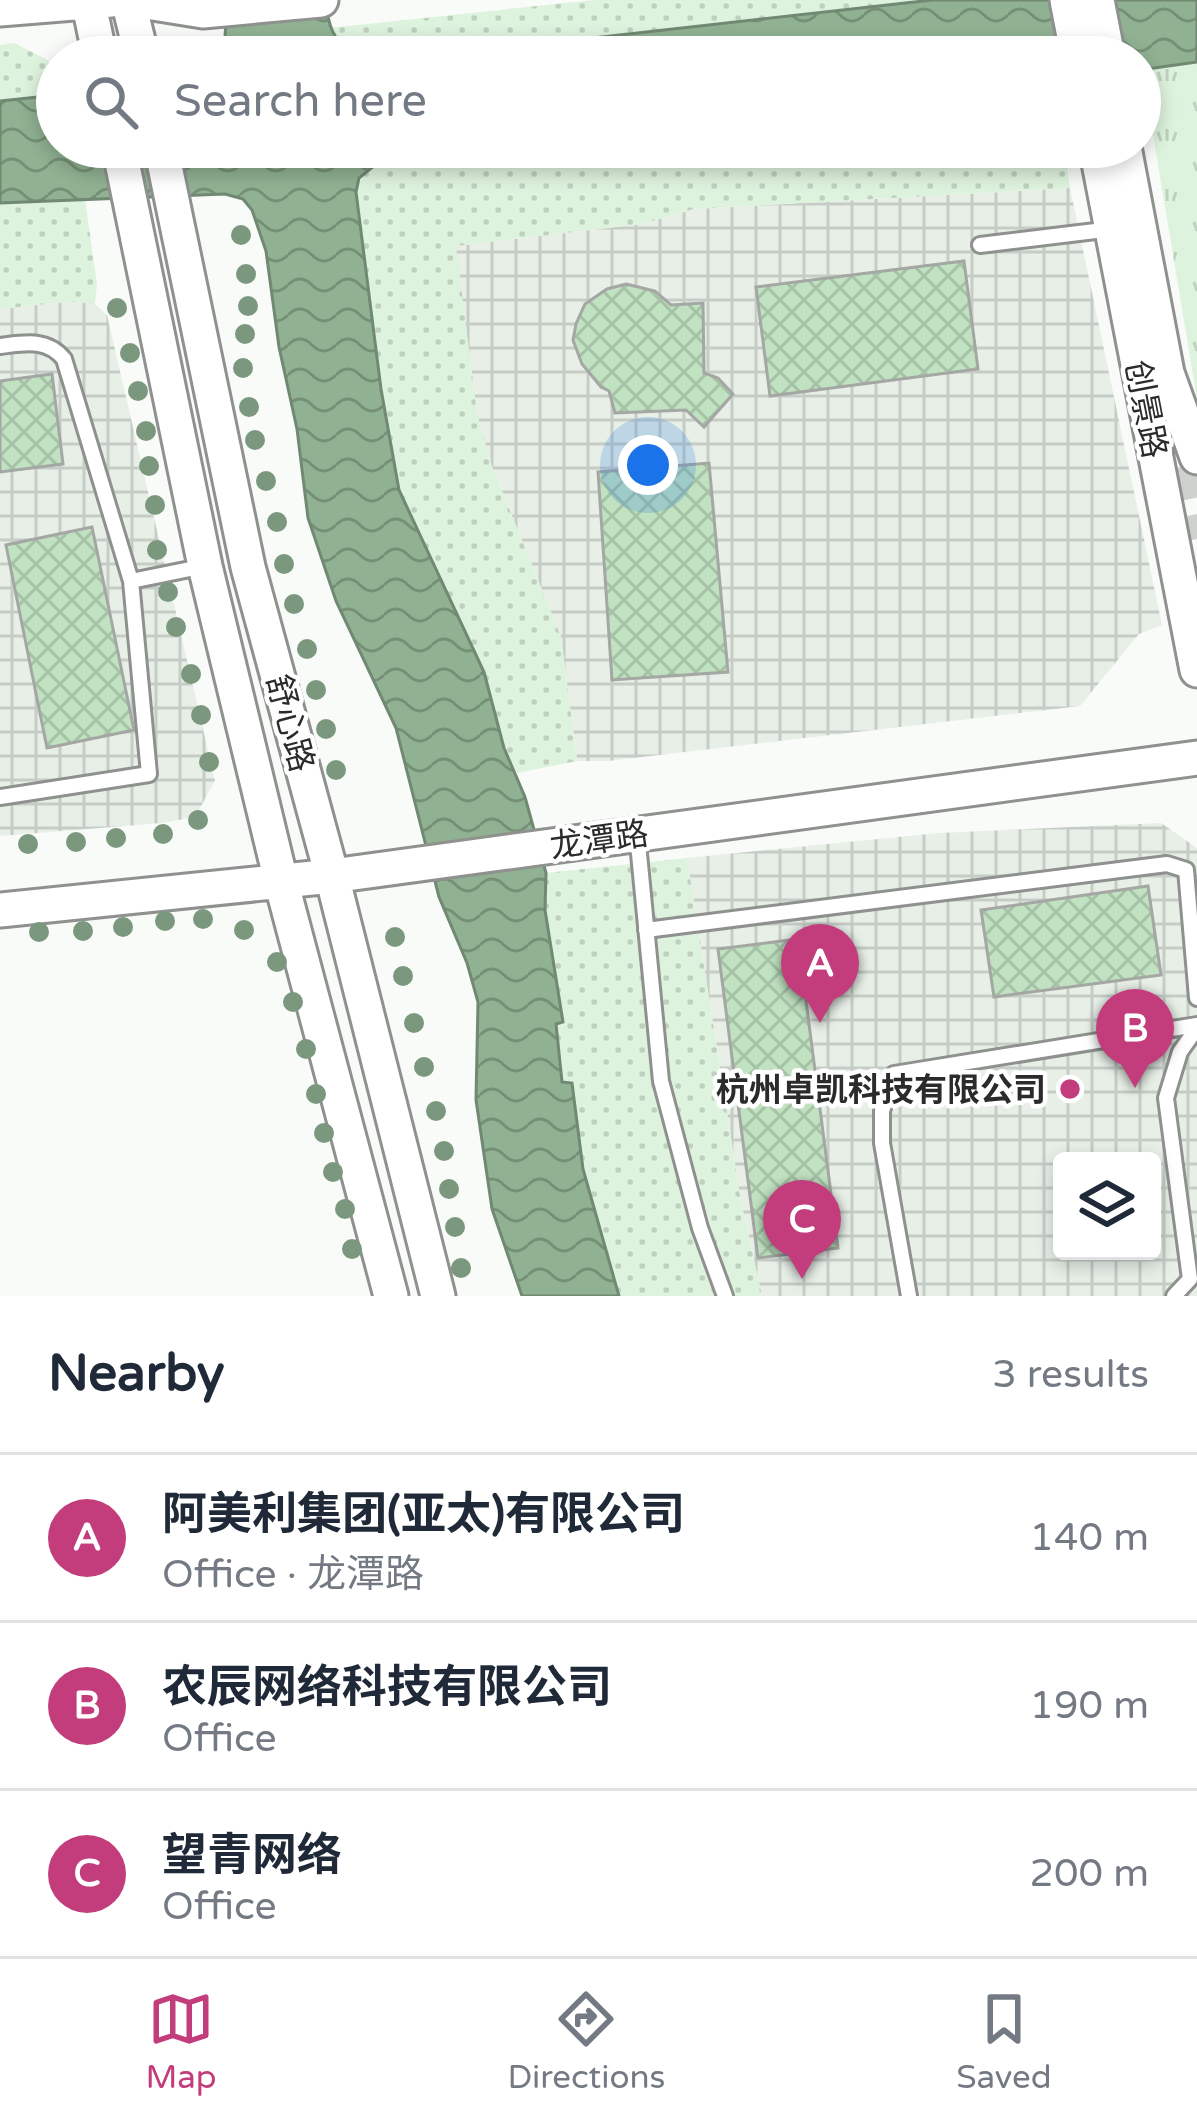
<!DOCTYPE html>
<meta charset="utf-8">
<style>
:root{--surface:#fff;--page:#f2f2f3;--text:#1f2937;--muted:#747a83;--line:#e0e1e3;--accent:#c33c7b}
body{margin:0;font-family:"Varela Round","Noto Sans SC",sans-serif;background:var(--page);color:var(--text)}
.controls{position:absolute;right:36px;bottom:36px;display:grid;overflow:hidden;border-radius:12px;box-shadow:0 6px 18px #0003}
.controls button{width:108px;height:108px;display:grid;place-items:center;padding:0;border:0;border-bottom:3px solid var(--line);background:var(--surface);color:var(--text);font:60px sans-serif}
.you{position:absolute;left:648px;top:465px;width:42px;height:42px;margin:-30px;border:9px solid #fff;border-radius:50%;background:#1a73e8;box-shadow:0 0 0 18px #1a73e833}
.badge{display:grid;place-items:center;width:78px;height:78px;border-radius:50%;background:var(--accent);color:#fff;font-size:39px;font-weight:700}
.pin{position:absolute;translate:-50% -99px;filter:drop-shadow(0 3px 6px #0008)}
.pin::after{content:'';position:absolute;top:63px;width:42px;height:36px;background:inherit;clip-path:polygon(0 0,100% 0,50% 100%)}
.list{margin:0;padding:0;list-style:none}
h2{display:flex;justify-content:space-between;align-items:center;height:156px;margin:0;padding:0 48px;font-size:51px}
h2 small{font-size:39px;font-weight:400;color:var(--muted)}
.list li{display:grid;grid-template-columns:78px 1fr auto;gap:36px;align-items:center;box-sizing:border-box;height:168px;padding:0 48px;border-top:3px solid var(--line)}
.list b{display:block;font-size:45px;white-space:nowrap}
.list p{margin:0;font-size:39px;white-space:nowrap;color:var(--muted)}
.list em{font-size:39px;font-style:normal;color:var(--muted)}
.icon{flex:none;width:66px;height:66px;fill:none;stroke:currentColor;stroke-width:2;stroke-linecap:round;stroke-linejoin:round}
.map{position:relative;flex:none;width:1197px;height:1296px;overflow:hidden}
.search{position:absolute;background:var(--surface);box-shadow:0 6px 18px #0003;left:36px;right:36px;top:36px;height:132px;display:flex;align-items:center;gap:30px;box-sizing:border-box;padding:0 42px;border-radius:66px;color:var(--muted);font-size:45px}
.sheet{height:660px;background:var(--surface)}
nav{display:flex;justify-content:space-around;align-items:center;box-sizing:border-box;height:168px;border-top:3px solid var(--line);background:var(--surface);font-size:33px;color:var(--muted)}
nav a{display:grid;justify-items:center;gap:6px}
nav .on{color:var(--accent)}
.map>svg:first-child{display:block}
.industrial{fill:url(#industrial-grid);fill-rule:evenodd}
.grass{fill:url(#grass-dots)}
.park{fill:url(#park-tufts)}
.water{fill:url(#water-waves);stroke:#718973;stroke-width:3}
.building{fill:url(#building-cross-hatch);stroke:#a5a7a5;stroke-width:3}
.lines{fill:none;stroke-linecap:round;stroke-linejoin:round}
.tertiary-tunnel{stroke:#cfd1cf;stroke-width:33;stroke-dasharray:33 16;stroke-linecap:butt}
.service-casing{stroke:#8e918e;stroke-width:20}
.tertiary-casing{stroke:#8e918e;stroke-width:39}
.service{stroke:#fff;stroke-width:14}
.tertiary{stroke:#fff;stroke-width:33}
.tree{fill:#7b987f}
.poi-dot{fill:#c33c7b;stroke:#fff;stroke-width:4.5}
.labels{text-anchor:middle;stroke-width:9;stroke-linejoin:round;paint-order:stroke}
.street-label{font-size:33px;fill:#2a2b2a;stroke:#fff}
.poi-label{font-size:33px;font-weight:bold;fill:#2a2b2a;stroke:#fff;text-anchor:end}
</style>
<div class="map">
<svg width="1197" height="1296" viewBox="0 0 1197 1296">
<defs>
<pattern id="industrial-grid" width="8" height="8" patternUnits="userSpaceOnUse" patternTransform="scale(3)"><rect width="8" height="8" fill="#e7efe7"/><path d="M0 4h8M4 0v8" fill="none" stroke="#c6cdc6"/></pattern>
<pattern id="grass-dots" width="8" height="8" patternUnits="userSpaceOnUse" patternTransform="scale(3)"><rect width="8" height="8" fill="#def3de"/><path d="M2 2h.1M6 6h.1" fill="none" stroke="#bfd0bf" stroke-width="1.8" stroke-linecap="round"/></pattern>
<pattern id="park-tufts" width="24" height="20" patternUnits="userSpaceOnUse" patternTransform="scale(3)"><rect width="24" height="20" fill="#def3de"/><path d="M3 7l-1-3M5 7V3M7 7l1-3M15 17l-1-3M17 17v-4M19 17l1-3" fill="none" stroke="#bfd0bf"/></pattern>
<pattern id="water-waves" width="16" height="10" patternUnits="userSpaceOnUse" patternTransform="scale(3)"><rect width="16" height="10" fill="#90b192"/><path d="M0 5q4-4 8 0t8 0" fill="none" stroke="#769077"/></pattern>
<pattern id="building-cross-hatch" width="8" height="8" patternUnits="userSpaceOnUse" patternTransform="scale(3)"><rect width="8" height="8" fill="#c0e2c1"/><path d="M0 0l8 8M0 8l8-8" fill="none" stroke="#a5c2a6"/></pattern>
</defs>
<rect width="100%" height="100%" fill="#f8fbf8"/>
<path class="industrial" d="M1070,188L1162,625L1139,634L1080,706L608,761H577L561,637L491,464L477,414L455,246L641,224L694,209Z
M73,301L95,304L107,315L215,781L195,817L162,823L0,836V309Z
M1161,823L1197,848V1296H762L741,1202L687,858L939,833ZM1062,1161H1152V1251H1062Z"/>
<path class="grass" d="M594,0H929L425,57H352L334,39L329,28Z
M14,43L46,59L57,69V95L0,101V45Z
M484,147H1064L1070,188L694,209L641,224L456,246L477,414L491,464L561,637L577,761L517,773L504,748L484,672L399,490L381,389L356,192C366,146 446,150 484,147Z
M85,199L97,285L95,304L73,301L0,309V203Z
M687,858L741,1202L762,1296H619L583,1169L572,1084L562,1083L555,1023L563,1022L545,910L546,873Z"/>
<path class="park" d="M1197,62V399L1142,69Z"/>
<path class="water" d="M325,0C329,28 332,36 352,57H224L226,18Z
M932,0H1197V62L1140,70V57H424Z
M57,95V147H484L417,153L380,161L359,178L356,192L381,389L399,490L484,672L504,748L525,797L546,873L545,910L563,1022L556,1024L562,1082L572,1083L583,1169L619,1296H522L492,1209L476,1100L478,1002L467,963L439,897L396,728L336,601L308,518L297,429L279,347L266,251L252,210L243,199L225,194L0,203V101Z"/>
<path class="building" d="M964,261L978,369L770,396L756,287Z
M626,284L655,291L671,305L703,303L704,373L718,378L733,394L704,427L686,410L615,413L609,391L601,387L582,364L573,340L576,324L585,304L607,289Z
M52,374L63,464L0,472V381Z
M709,463L728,672L612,680L598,472Z
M92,527L134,730L47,748L6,545Z
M1148,886L1161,975L994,997L981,910Z
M798,939L838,1248L758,1258L718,949Z"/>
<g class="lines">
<path class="tertiary-tunnel" d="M1172,419L1197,539"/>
<defs>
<path id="service" d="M980,245L1112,229
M0,346C25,343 47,338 64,359L131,581L149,774L0,797
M131,581L205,566
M637,833L661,1081L700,1228L725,1296
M646,930L1167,864L1186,870L1197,998
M909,1296L882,1143V1111L894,1074L1197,1025
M1174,1296L1190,1279L1166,1098L1180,1052L1197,1028"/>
<path id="tertiary" d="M88,0L100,57
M128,0L142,57
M134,0L203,11L321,0
M1067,0L1078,57
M1097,0L1108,57
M0,9L111,0
M119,147L205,566L281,881L391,1296
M161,147L248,567L332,876L438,1296
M1096,147L1197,670
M1124,147L1167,373L1197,457
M0,910L332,876L1197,758"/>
</defs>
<use href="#service" class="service-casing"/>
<use href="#tertiary" class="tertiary-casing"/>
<use href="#service" class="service"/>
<use href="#tertiary" class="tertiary"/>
</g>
<g class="tree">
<circle cx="241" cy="235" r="10"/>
<circle cx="246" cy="274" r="10"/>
<circle cx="248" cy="306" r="10"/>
<circle cx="117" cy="308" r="10"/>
<circle cx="245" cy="334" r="10"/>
<circle cx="130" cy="353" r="10"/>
<circle cx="243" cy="368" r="10"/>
<circle cx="138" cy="391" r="10"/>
<circle cx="249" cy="407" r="10"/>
<circle cx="146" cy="431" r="10"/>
<circle cx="255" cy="440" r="10"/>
<circle cx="149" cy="466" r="10"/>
<circle cx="266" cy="481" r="10"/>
<circle cx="155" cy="505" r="10"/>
<circle cx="277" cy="522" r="10"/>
<circle cx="157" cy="550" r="10"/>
<circle cx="284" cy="564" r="10"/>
<circle cx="168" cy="592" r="10"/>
<circle cx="294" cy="604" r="10"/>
<circle cx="176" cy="627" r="10"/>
<circle cx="307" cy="649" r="10"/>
<circle cx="191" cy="674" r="10"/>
<circle cx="316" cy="690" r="10"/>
<circle cx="201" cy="715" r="10"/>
<circle cx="326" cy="729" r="10"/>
<circle cx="209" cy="762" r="10"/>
<circle cx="336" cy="770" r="10"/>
<circle cx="198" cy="820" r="10"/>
<circle cx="163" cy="834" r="10"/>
<circle cx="116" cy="838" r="10"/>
<circle cx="76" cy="842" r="10"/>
<circle cx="28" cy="844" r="10"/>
<circle cx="203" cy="919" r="10"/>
<circle cx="165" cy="921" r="10"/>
<circle cx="123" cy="927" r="10"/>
<circle cx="244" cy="930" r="10"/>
<circle cx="83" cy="931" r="10"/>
<circle cx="39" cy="932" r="10"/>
<circle cx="395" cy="937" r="10"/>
<circle cx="277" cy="962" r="10"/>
<circle cx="403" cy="976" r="10"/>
<circle cx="293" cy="1002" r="10"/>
<circle cx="414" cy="1023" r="10"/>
<circle cx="306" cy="1049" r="10"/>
<circle cx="424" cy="1067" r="10"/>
<circle cx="316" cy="1094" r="10"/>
<circle cx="436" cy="1111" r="10"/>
<circle cx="324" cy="1133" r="10"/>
<circle cx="444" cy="1151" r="10"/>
<circle cx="333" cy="1172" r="10"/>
<circle cx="449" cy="1189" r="10"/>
<circle cx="345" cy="1209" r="10"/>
<circle cx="455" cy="1227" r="10"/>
<circle cx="352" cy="1249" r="10"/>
<circle cx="461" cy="1268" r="10"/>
</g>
<circle class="poi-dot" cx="1070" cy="1089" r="12"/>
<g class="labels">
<g class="street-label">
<text transform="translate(1147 409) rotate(79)" y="12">创景路</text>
<text transform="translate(291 723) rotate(75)" y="12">舒心路</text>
<text transform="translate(599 839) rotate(-8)" y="12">龙潭路</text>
</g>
<g class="poi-label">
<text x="1046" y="1101">杭州卓凯科技有限公司</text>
</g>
</g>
</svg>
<div class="controls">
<button><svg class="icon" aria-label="layers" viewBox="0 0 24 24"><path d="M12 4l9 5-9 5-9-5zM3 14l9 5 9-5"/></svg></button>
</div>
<div class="you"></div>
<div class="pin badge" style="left:820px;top:1023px">A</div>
<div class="pin badge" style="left:1135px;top:1088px">B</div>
<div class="pin badge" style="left:802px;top:1279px">C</div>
<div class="search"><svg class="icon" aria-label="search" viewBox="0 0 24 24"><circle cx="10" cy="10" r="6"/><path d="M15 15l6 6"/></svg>Search here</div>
</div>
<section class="sheet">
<h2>Nearby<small>3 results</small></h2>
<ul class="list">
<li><span class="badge">A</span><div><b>阿美利集团(亚太)有限公司</b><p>Office · 龙潭路</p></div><em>140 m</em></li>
<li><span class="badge">B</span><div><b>农辰网络科技有限公司</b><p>Office</p></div><em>190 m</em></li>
<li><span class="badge">C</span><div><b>望青网络</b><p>Office</p></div><em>200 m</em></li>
</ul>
</section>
<nav>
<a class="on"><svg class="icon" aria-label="map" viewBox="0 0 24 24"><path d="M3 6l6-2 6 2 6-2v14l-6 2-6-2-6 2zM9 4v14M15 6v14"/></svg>Map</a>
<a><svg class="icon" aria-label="directions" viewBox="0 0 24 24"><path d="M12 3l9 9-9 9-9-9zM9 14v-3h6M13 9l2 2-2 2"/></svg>Directions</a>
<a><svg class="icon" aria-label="saved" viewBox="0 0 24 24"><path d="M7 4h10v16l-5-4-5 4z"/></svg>Saved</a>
</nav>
